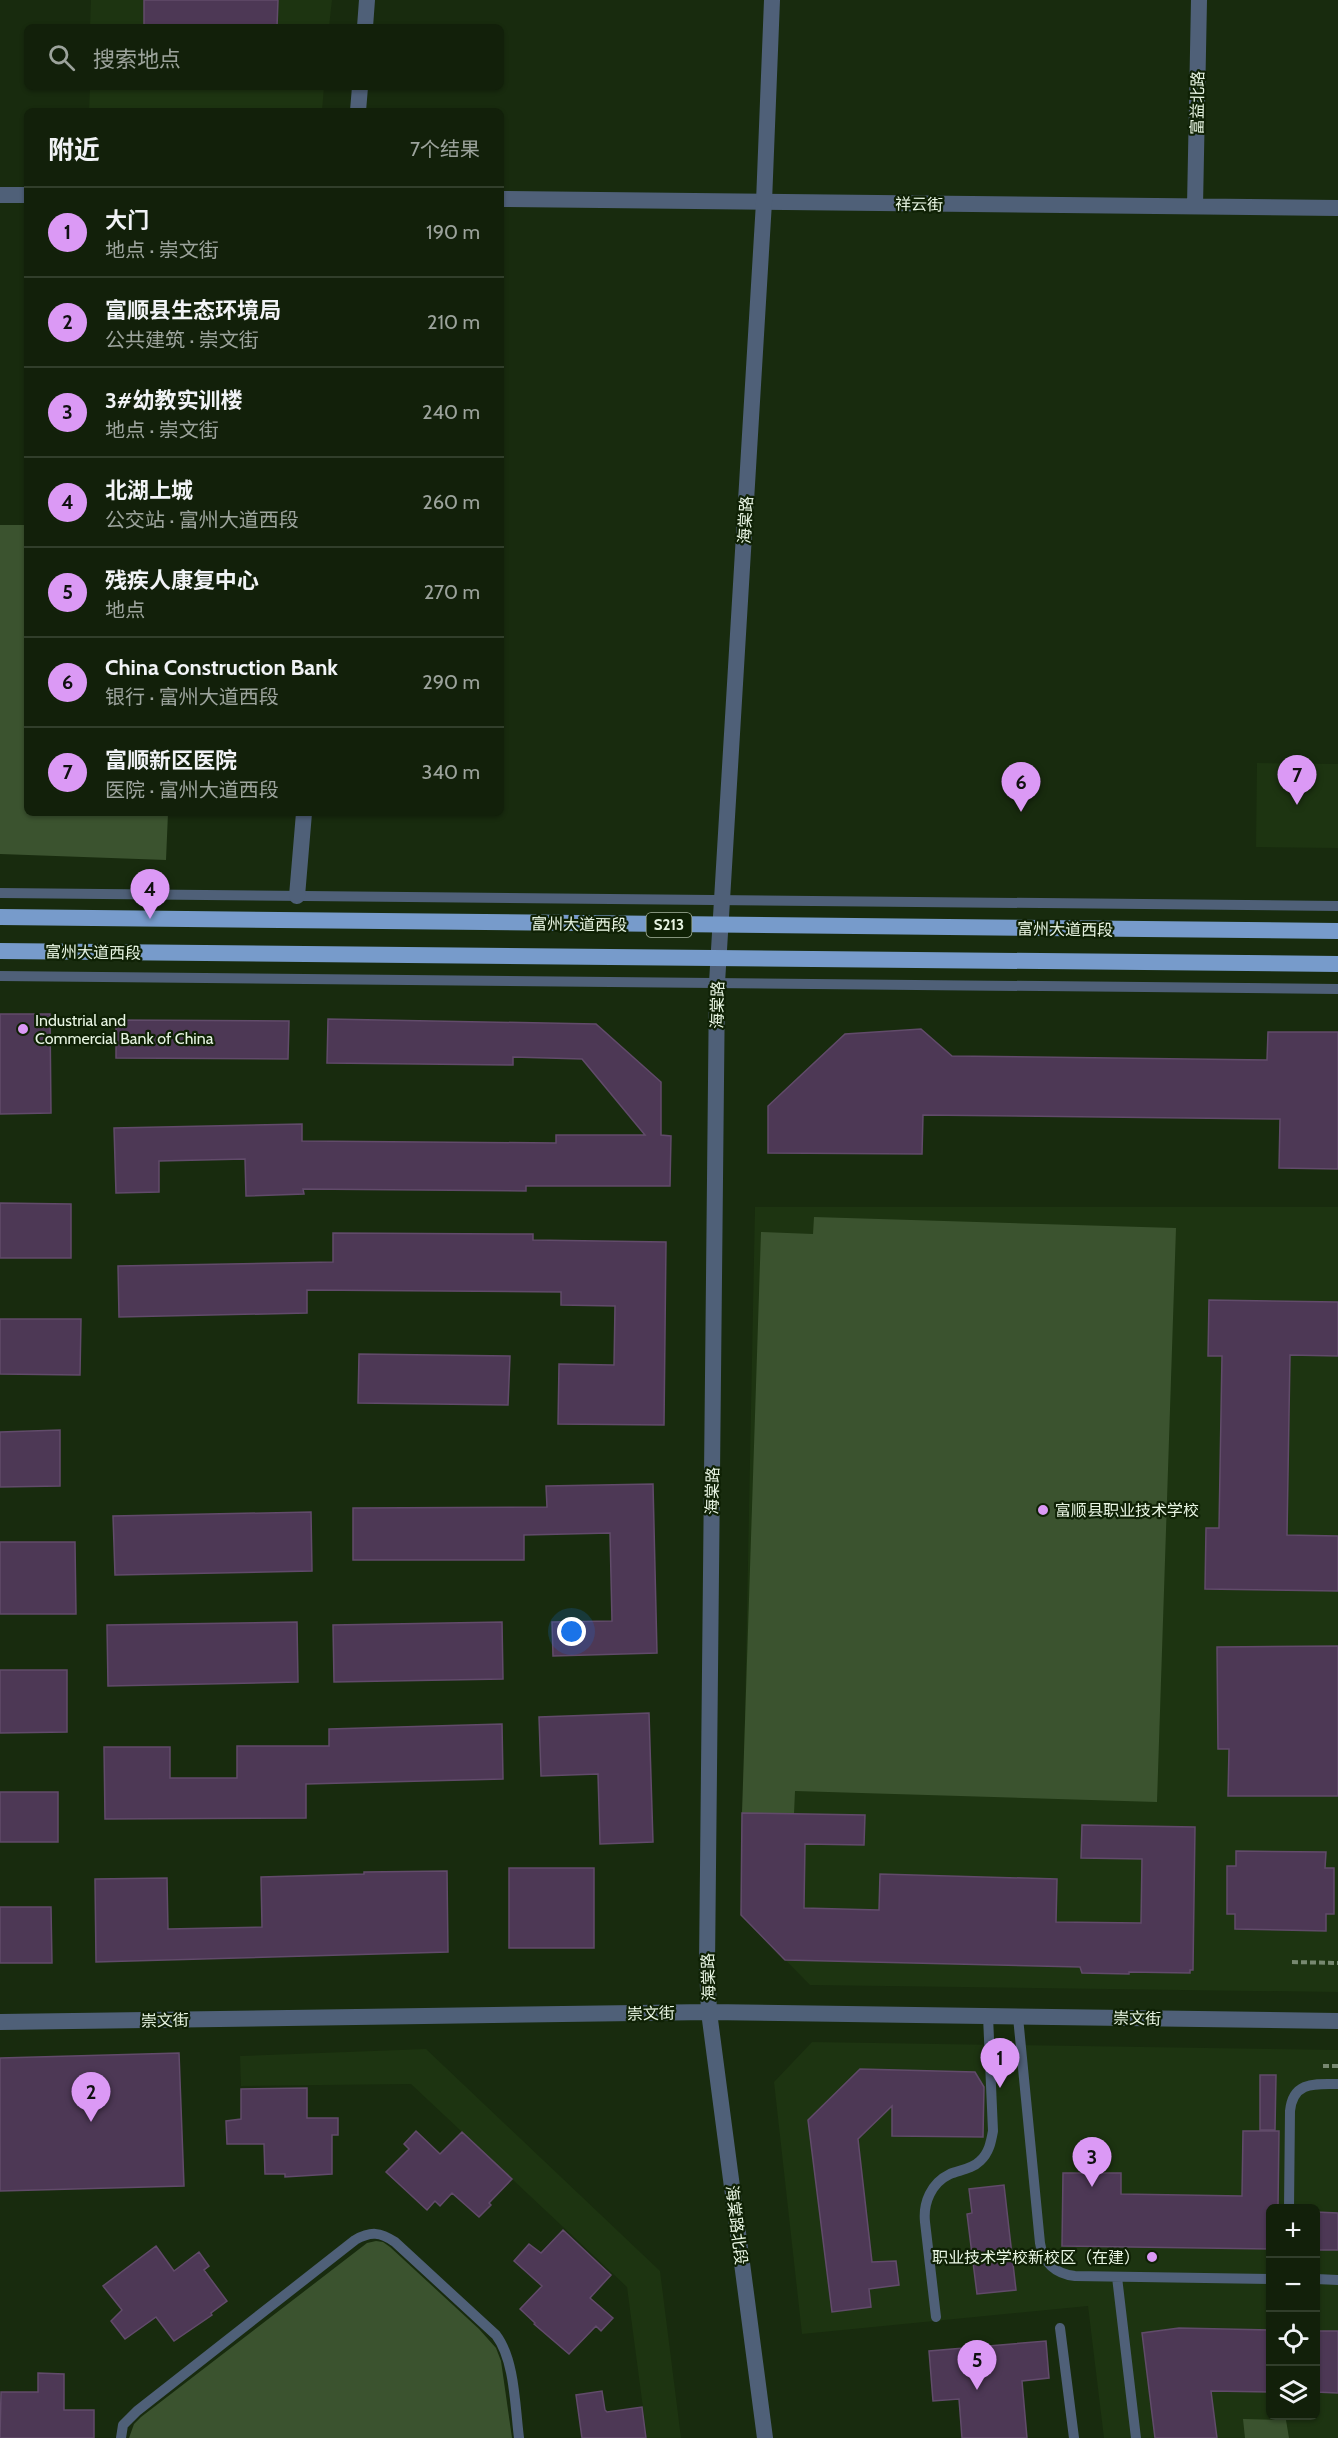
<!DOCTYPE html>
<html lang="zh">
<meta charset="utf-8">
<style>
:root{--surface:#12200a;--page:#1b2813;--text:#f1f3f6;--muted:#9ca39c;--line:#313e2b;--accent:#db99f5}
body{margin:0;font-family:Cabin,"Noto Sans SC",sans-serif;background:var(--page);color:var(--text)}
.controls{position:absolute;right:18px;bottom:18px;display:grid;overflow:hidden;border-radius:9px;box-shadow:0 2px 4px #0004}
.controls button{width:54px;height:54px;display:grid;place-items:center;padding:0;border:0;border-bottom:2px solid var(--line);background:var(--surface);color:var(--text);font:30px sans-serif}
.you{position:absolute;left:572px;top:1632px;width:21px;height:21px;margin:-15px;border:4px solid #fff;border-radius:50%;background:#1a73e8;box-shadow:0 0 0 9px #1a73e833}
.badge{display:grid;place-items:center;width:39px;height:39px;border-radius:50%;background:var(--accent);color:#111;font-size:20px;font-weight:700}
.pin{position:absolute;translate:-50% -50px;filter:drop-shadow(0 2px 3px #0008)}
.pin::after{content:'';position:absolute;top:32px;width:21px;height:18px;background:inherit;clip-path:polygon(0 0,100% 0,50% 100%)}
.list{margin:0;padding:0;list-style:none}
h2{display:flex;justify-content:space-between;align-items:center;height:78px;margin:0;padding:0 24px;font-size:26px}
h2 small{font-size:20px;font-weight:400;color:var(--muted)}
.list li{display:grid;grid-template-columns:39px 1fr auto;gap:18px;align-items:center;box-sizing:border-box;height:90px;padding:0 24px;border-top:2px solid var(--line)}
.list b{display:block;font-size:22px;white-space:nowrap}
.list p{margin:0;font-size:20px;white-space:nowrap;color:var(--muted)}
.list em{font-size:20px;font-style:normal;color:var(--muted)}
.icon{flex:none;width:33px;height:33px;fill:none;stroke:currentColor;stroke-width:2;stroke-linecap:round;stroke-linejoin:round}
.map{position:relative;flex:none;width:1338px;height:2438px;overflow:hidden}
.search{position:absolute;background:var(--surface);box-shadow:0 2px 4px #0004;left:24px;top:24px;width:480px;height:66px;display:flex;align-items:center;gap:15px;box-sizing:border-box;padding:0 21px;border-radius:9px;color:var(--muted);font-size:22px}
.panel{position:absolute;background:var(--surface);box-shadow:0 2px 4px #0004;left:24px;top:108px;width:480px;height:708px;border-radius:9px}
.map>svg:first-child{display:block}
.built{fill:#1d3411;fill-rule:evenodd}
.green{fill:#3b532f}
.building{fill:#4d3855;stroke:#614b6a;stroke-width:1.5}
.lines{fill:none;stroke-linecap:round;stroke-linejoin:round}
.path{stroke:#778870;stroke-width:4;stroke-dasharray:6 3;stroke-linecap:butt}
.service{stroke:#4f6078;stroke-width:10}
.minor{stroke:#4f6078;stroke-width:16}
.tertiary{stroke:#4f6078;stroke-width:16}
.primary{stroke:#779bcb;stroke-width:16}
.poi-dot{fill:#db99f5;stroke:#0f2105;stroke-width:2}
.labels{text-anchor:middle;stroke-width:4.5;stroke-linejoin:round;paint-order:stroke}
.shield{fill:#0f2105;stroke:#a7b5a0;stroke-width:1.5}
.shield-label{font-size:15px;font-weight:bold;fill:#e8f5e3}
.street-label{font-size:16px;fill:#e8f5e3;stroke:#0f2105}
.poi-label{font-size:16px;fill:#e8f5e3;stroke:#0f2105;text-anchor:start}
</style>
<div class="map">
<svg width="1338" height="2438" viewBox="0 0 1338 2438">
<rect width="100%" height="100%" fill="#182b0e"/>
<path class="built" d="M91,0H332L329,27H90Z
M90,87H324L322,111H89Z
M1257,763L1338,764V848L1256,847Z
M755,1207H1338V1992L810,1985L741,1915Z
M812,2042L1338,2050V2438H1104L1088,2306L802,2334L774,2082ZM1270,2208H1316V2416H1270Z
M426,2049L660,2271L681,2438H647L627,2287L411,2084L241,2086L240,2056Z"/>
<path class="green" d="M0,525H27V813H168L166,860L0,854Z
M814,1217L1176,1228L1157,1802L795,1791L794,1814L742,1813L761,1232L813,1234Z
M376,2241L383,2242L390,2247L479,2329L496,2348L501,2361L512,2438H129L134,2424L141,2417L367,2243Z
M1243,2419L1286,2420L1289,2438H1245Z"/>
<path class="building" d="M144,0H278L277,27H144Z
M0,1014H50L51,1113L0,1114Z
M328,1019L596,1024L661,1082V1135L671,1136L670,1186H526V1191L303,1189L304,1194L246,1196L245,1159L159,1161V1192L116,1193L114,1128L302,1124V1141L556,1143V1135H645L582,1059L513,1057V1065L327,1063Z
M116,1020L289,1021L288,1059L116,1058Z
M921,1029L952,1056L1267,1060L1268,1032H1338V1169L1279,1168L1280,1119L923,1115L922,1154L768,1153V1106L845,1034Z
M0,1203L71,1204V1258H0Z
M333,1233L533,1234V1240L666,1242L664,1425L558,1424L559,1364L614,1365L615,1306L561,1305V1292L307,1290V1313L119,1317L118,1266L333,1262Z
M1209,1300L1338,1302V1356L1290,1355L1287,1535L1338,1536V1591L1205,1589L1206,1528H1219L1222,1356H1208Z
M0,1319H81L80,1375L0,1374Z
M359,1354L510,1356L508,1405L358,1403Z
M60,1430V1486L0,1487V1432Z
M653,1484L657,1653L553,1656L552,1622L612,1621L610,1533L524,1535V1560H353V1508L547,1507L546,1486Z
M311,1512L312,1571L115,1575L113,1516Z
M0,1542H75L76,1614H0Z
M297,1622L298,1682L108,1686L107,1625Z
M502,1622L503,1679L334,1682L333,1625Z
M1338,1646V1796H1228L1229,1749H1218L1217,1647Z
M0,1670H67V1732L0,1733Z
M649,1713L653,1842L600,1844L598,1774L541,1776L539,1717Z
M502,1724L503,1779L306,1784V1818L105,1819L104,1747H170V1778H237V1746H329V1729Z
M0,1792H58V1842H0Z
M742,1813L865,1815L864,1845L805,1844L804,1908L879,1910L880,1874L1057,1879L1056,1922L1141,1923L1142,1859L1081,1858L1082,1825L1195,1827L1193,1970H1190V1973L1129,1972V1974L1082,1973L1080,1967L785,1960L741,1915Z
M1236,1851L1326,1852L1325,1868H1334V1914H1326V1931L1235,1929V1914H1227V1866H1236Z
M509,1868H594V1948H509Z
M447,1871L448,1952L96,1962L95,1879L167,1878L168,1929L262,1927L261,1877L364,1874V1872Z
M0,1907H51L52,1963H0Z
M179,2053L184,2186L0,2191V2058Z
M860,2069L975,2072L984,2087L983,2137L892,2136V2106L858,2139L872,2262L896,2261L899,2285L869,2289L871,2307L832,2312L808,2120Z
M1260,2075H1276L1275,2130H1260Z
M307,2088V2118H338V2135H332V2174L285,2177V2174H265L264,2144H227L226,2121L241,2119V2089Z
M416,2131L440,2154L462,2132L512,2179L489,2203L491,2205L479,2217L452,2193L440,2206L435,2201L427,2210L386,2172L409,2149L404,2144Z
M1243,2131H1279L1278,2208H1270V2249L1062,2246L1063,2173H1121V2194L1242,2196Z
M1004,2185L1016,2290L977,2294L967,2214L972,2213L969,2189Z
M1316,2212L1338,2213V2250H1316Z
M563,2230L611,2275L590,2298L613,2318L601,2331L596,2326L569,2354L534,2324L535,2323L520,2309L542,2286L514,2261L529,2244L541,2253Z
M156,2246L174,2271L199,2252L209,2266L204,2270L227,2301L211,2313L212,2315L174,2341L156,2317L125,2339L111,2321L122,2310L103,2286Z
M1179,2328L1270,2330V2392L1211,2391L1217,2438H1155L1142,2333Z
M1316,2331H1338V2393L1316,2392Z
M1046,2341L1049,2378L1022,2381L1027,2438H962L959,2399L933,2401L929,2351Z
M38,2373L64,2374V2410H94V2438H0L1,2392H38Z
M602,2391L605,2410L607,2412L642,2407L646,2438H582L576,2395Z"/>
<g class="lines">
<path class="path" d="M1292,1962L1338,1963
M1323,2066H1338"/>
<path class="service" d="M0,893L1338,906
M0,976L1338,989
M1018,2017L1040,2243C1043,2263 1056,2274 1075,2276L1270,2279
M1289,2208L1290,2111C1293,2081 1315,2084 1338,2084
M1117,2277L1136,2438
M1316,2279L1338,2280
M936,2317L925,2222C923,2203 931,2183 950,2174C960,2170 972,2169 980,2161C989,2153 991,2142 993,2131L988,2016
M1060,2328L1074,2438
M121,2438L123,2425L137,2411L355,2240C371,2231 380,2232 395,2242L496,2335C515,2360 515,2407 519,2438"/>
<path class="minor" d="M365,27L367,0
M358,111L360,87
M0,195H27
M501,199L1338,208
M1195,206L1199,0
M297,896L304,813"/>
<path class="tertiary" d="M0,2022L709,2012L1338,2021
M765,2438L709,2012L707,1966L717,983L764,202L772,0"/>
<path class="primary" d="M0,917L1338,931
M0,951L1338,964"/>
</g>
<g class="poi-dot">
<circle cx="23" cy="1029" r="6"/>
<circle cx="1043" cy="1510" r="6"/>
<circle cx="1152" cy="2257" r="6"/>
</g>
<g class="labels">
<rect class="shield" x="646.5" y="913" width="45" height="24" rx="4.5"/>
<g class="shield-label">
<text x="669" y="930">S213</text>
</g>
<g class="street-label">
<text transform="translate(1197 103) rotate(-89)" y="6">富益北路</text>
<text transform="translate(919 204) rotate(1)" y="6">祥云街</text>
<text transform="translate(745 520) rotate(-87)" y="6">海棠路</text>
<text transform="translate(579 924) rotate(1)" y="6">富州大道西段</text>
<text transform="translate(1065 929) rotate(1)" y="6">富州大道西段</text>
<text transform="translate(93 952) rotate(1)" y="6">富州大道西段</text>
<text transform="translate(717 1005) rotate(-89)" y="6">海棠路</text>
<text transform="translate(712 1491) rotate(-89)" y="6">海棠路</text>
<text transform="translate(708 1977) rotate(-92)" y="6">海棠路</text>
<text transform="translate(651 2013) rotate(-1)" y="6">崇文街</text>
<text transform="translate(1137 2018) rotate(1)" y="6">崇文街</text>
<text transform="translate(165 2020) rotate(-1)" y="6">崇文街</text>
<text transform="translate(737 2225) rotate(83)" y="6">海棠路北段</text>
</g>
<g class="poi-label">
<text x="35" y="1026">Industrial and<tspan x="35" dy="18">Commercial Bank of China</tspan></text>
<text x="1055" y="1516">富顺县职业技术学校</text>
<text x="1140" y="2263" text-anchor="end">职业技术学校新校区（在建）</text>
</g>
</g>
</svg>
<div class="controls">
<button>+</button>
<button>−</button>
<button><svg class="icon" aria-label="locate" viewBox="0 0 24 24"><circle cx="12" cy="12" r="6"/><path d="M12 2v4M12 18v4M2 12h4M18 12h4"/></svg></button>
<button><svg class="icon" aria-label="layers" viewBox="0 0 24 24"><path d="M12 4l9 5-9 5-9-5zM3 14l9 5 9-5"/></svg></button>
</div>
<div class="you"></div>
<div class="pin badge" style="left:1000px;top:2088px">1</div>
<div class="pin badge" style="left:91px;top:2122px">2</div>
<div class="pin badge" style="left:1092px;top:2187px">3</div>
<div class="pin badge" style="left:150px;top:919px">4</div>
<div class="pin badge" style="left:977px;top:2390px">5</div>
<div class="pin badge" style="left:1021px;top:812px">6</div>
<div class="pin badge" style="left:1297px;top:805px">7</div>
<div class="search"><svg class="icon" aria-label="search" viewBox="0 0 24 24"><circle cx="10" cy="10" r="6"/><path d="M15 15l6 6"/></svg>搜索地点</div>
<section class="panel">
<h2>附近<small>7个结果</small></h2>
<ul class="list">
<li><span class="badge">1</span><div><b>大门</b><p>地点 · 崇文街</p></div><em>190 m</em></li>
<li><span class="badge">2</span><div><b>富顺县生态环境局</b><p>公共建筑 · 崇文街</p></div><em>210 m</em></li>
<li><span class="badge">3</span><div><b>3#幼教实训楼</b><p>地点 · 崇文街</p></div><em>240 m</em></li>
<li><span class="badge">4</span><div><b>北湖上城</b><p>公交站 · 富州大道西段</p></div><em>260 m</em></li>
<li><span class="badge">5</span><div><b>残疾人康复中心</b><p>地点</p></div><em>270 m</em></li>
<li><span class="badge">6</span><div><b>China Construction Bank</b><p>银行 · 富州大道西段</p></div><em>290 m</em></li>
<li><span class="badge">7</span><div><b>富顺新区医院</b><p>医院 · 富州大道西段</p></div><em>340 m</em></li>
</ul>
</section>
</div>
